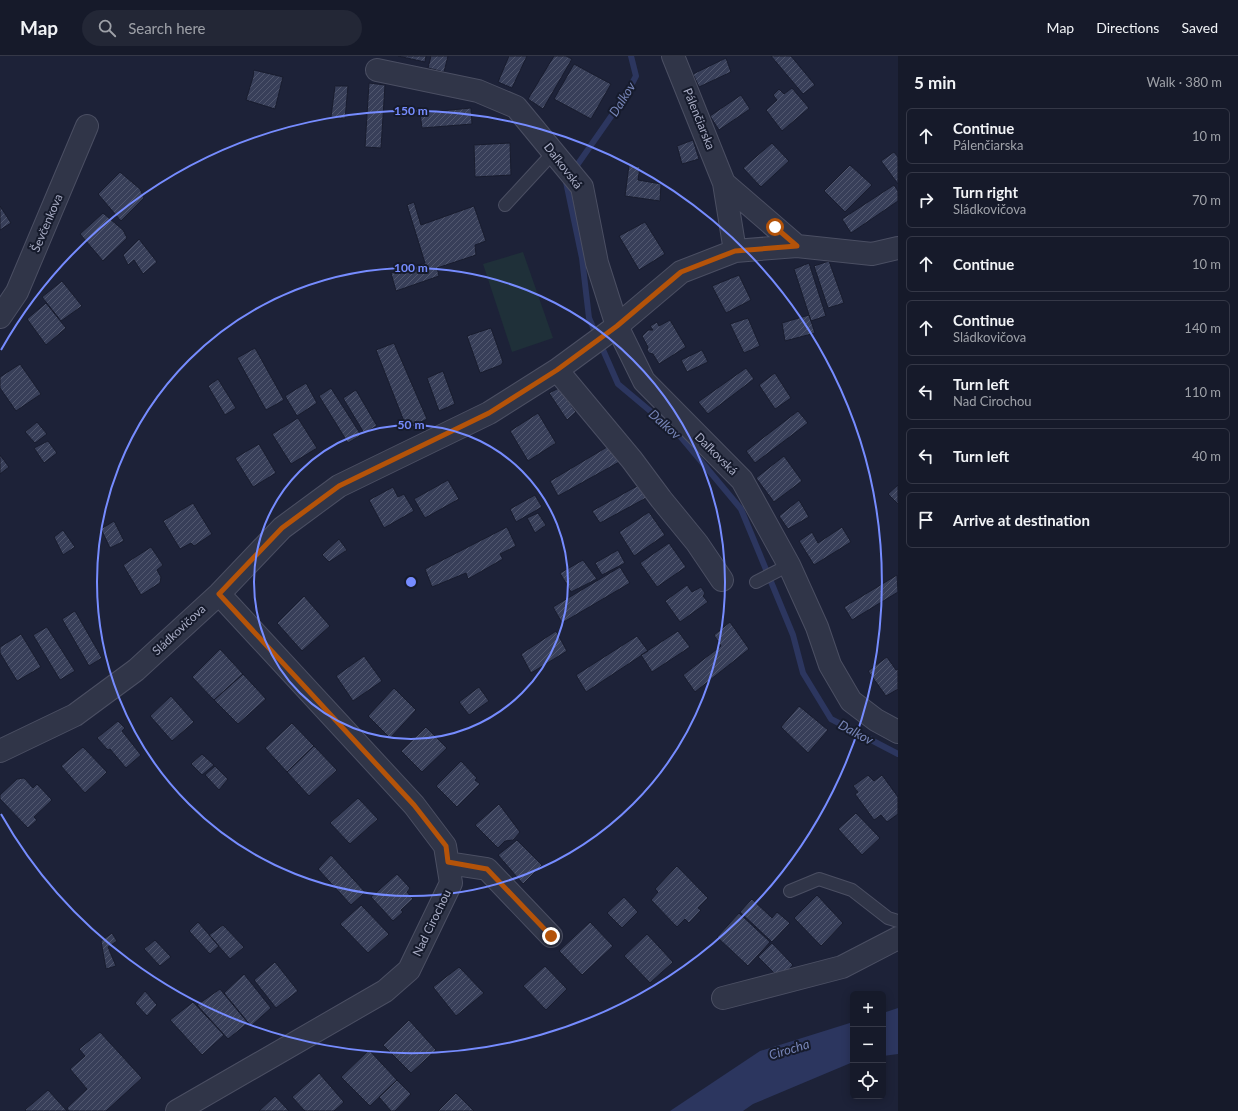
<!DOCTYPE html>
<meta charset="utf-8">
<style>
:root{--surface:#161a2a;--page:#232736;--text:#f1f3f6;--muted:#9ea1a8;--line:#353847}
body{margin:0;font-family:Lato,sans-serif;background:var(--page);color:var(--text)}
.controls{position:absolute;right:12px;bottom:12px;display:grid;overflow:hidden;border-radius:6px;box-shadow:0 2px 10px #0003}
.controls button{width:36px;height:36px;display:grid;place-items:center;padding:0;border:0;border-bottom:1px solid var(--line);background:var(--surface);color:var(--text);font:20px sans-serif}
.stop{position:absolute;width:12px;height:12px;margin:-9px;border:3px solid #b45309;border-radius:50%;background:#fff}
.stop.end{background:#b45309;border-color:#fff;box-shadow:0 1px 4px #0008}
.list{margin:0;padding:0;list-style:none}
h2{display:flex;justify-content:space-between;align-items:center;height:52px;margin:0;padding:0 16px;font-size:17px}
h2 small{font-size:13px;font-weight:400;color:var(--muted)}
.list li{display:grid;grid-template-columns:26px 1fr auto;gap:12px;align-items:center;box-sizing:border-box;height:56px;margin:0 8px 8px;padding:0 8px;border:1px solid var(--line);border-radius:6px}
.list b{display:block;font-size:15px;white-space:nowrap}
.list p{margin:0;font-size:13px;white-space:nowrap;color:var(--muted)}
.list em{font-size:13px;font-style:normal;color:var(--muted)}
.icon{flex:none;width:22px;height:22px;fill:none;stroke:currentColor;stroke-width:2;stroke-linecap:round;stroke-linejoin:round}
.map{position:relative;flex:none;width:898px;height:1055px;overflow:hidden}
header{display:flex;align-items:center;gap:24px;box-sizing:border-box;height:56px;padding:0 20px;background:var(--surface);border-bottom:1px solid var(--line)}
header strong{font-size:19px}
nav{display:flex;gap:22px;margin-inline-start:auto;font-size:14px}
.search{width:280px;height:36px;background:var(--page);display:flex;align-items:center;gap:10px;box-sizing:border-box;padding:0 14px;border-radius:22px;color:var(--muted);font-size:15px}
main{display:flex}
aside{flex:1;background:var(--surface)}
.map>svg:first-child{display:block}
.green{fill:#1f3039}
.water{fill:#2c365f}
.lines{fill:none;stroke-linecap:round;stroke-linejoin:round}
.stream{stroke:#2c365f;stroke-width:6}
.building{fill:url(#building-hatch);stroke:#181c2e}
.lane-casing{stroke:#4b4f63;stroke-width:14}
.street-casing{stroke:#4b4f63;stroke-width:24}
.lane{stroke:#303548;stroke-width:12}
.street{stroke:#303548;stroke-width:22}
.route{stroke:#b45309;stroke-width:5}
.ring{fill:none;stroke:#768cff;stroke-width:2}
.labels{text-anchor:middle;stroke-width:4;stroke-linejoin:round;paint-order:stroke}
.street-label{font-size:12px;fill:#aaaec6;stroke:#161b2c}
.water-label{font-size:13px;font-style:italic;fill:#7684b6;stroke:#161b2c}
.centre{fill:#768cff;stroke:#161b2c;stroke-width:2}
.ring-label{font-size:12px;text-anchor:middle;font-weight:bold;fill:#768cff;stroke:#161b2c;stroke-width:4;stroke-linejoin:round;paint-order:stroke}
</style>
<header>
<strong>Map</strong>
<div class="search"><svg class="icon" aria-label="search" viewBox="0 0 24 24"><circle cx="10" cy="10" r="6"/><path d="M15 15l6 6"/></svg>Search here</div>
<nav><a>Map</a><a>Directions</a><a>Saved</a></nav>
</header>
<main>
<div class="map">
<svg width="898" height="1055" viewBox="0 0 898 1055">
<defs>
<pattern id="building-hatch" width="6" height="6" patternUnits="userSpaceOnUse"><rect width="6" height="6" fill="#383f59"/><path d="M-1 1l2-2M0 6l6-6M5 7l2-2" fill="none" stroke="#52586f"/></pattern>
</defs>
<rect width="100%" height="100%" fill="#1d2238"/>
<path class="green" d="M523,196L553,282L512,296L483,208Z"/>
<path class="water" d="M898,952V998L883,1000V957Z
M853,966V1006L753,1048L743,1055H670L760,995Z"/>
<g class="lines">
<path class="stream" d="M573,115L626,39L636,20L631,0
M568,123L566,126L582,202L589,262L618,328L680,380L741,453L793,579L803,617L831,663L898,698"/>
</g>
<path class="building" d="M398,0H426L425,6Z
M431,0H448L444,16L428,12Z
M509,0H527L512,32L498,26Z
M554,0H566L572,3L543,53L528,43Z
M771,0H791L815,29L803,38Z
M726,2L731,16L699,31L693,18Z
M574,8L611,28L591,63L554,43Z
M254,14L283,21L275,53L246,44L253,21Z
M369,27L385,29L381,92L365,91Z
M335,30H348L345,63L331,61Z
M792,32L809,52L782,75L766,54L777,44L773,39L779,33L784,38Z
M741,39L750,53L719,74L710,60Z
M471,52L472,68L422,72L420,57Z
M693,84L699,103L682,108L677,90Z
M510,87L511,119L475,121L474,89Z
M772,87L789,105L761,131L743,112Z
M894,96L898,101V128L881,105Z
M629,109L640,111L638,124L661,128L660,145L625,140Z
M850,109L872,129L845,156L824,135Z
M120,116L140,133L144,142L121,165L98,138Z
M894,129L898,135V145L851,177L842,163Z
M414,146L421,169L474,150L486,185L475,189L476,199L437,212L439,220L396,235L391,217L425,207L407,149Z
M0,150L11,167L0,174Z
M103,157L123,174L127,182L103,205L80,178Z
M645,166L665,198L639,214L619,180Z
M139,183L157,206L143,218L134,204L128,209L123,199Z
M829,205L844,247L828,252L814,210Z
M809,207L826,260L811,265L794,213Z
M739,219L751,244L726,257L712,230Z
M62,225L82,250L61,265L42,241Z
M46,247L66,272L46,289L27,263Z
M809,259L815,277L785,285L782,267Z
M748,262L760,290L744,297L730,268Z
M670,264L686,291L659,308L653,298L649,297L647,294L648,291L642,280L648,274H653L650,270L657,266L659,270Z
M491,272L503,306L501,309L480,317L467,280Z
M394,287L427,363L407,373L376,294Z
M255,292L284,344L266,354L237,302Z
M702,294L708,306L687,316L681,304Z
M20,308L41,338L16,355L0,332V321Z
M746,312L754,323L708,358L698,346Z
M443,315L455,348L439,355L427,322Z
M775,317L791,342L775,353L759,329Z
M218,323L236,352L225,359L208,330Z
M306,327L317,347L297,360L285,340Z
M331,332L361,379L348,387L319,340Z
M559,332L576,356L567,364L549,337Z
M356,334L377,370L364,377L343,342Z
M798,355L808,367L755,407L746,395Z
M538,357L556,387L528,405L510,375Z
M298,362L317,392L291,408L272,378Z
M37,366L47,378L35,387L25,376Z
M48,385L57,397L44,407L34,392Z
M259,388L276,417L253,431L235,402Z
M612,388L621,405L558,440L550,425Z
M0,399L9,411L0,418Z
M784,400L802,425L774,446L756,422Z
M448,424L459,443L425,462L414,443Z
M639,429L646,442L600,467L592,455Z
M898,429V448L888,438Z
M393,431L398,441L404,438L414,455L384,472L369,444Z
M535,439L542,451L516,466L510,453Z
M799,444L809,461L788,473L779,460Z
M193,447L212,478L194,490L191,487L180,493L163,465Z
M649,456L665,479L634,500L619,476Z
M538,457L546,469L535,477L527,462Z
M114,465L124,485L110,492L101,473Z
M507,471L516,490L500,498L503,503L468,523L466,517L432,531L425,513Z
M842,471L851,486L814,509L799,485L812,476L818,487Z
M63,474L75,491L63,499L54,481Z
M339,483L347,494L329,506L322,499Z
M669,487L686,511L657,531L640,507Z
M151,491L163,509L157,514L161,521L160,527L141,539L123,509Z
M618,494L625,507L602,519L595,507Z
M583,504L597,523L571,536L560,517Z
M620,511L630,527L562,567L553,551Z
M897,519L898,536L852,564L844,551Z
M687,529L692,536L701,531L705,537L703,540L708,546L680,566L665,545Z
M304,540L330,570L302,595L277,567Z
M75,555L102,602L89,610L62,563Z
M730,566L749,593L695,636L683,619L721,590L714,579Z
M47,571L75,615L60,624L33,579Z
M556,575L567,595L531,617L521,598Z
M678,575L690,591L652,616L641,599Z
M21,578L41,611L17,625L0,597V591Z
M637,580L648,595L586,636L576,619Z
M220,593L243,618L214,644L192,621Z
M364,600L382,625L353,645L336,620Z
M887,601L896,614L898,613V633L886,640L868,615Z
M243,618L266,643L238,668L214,644Z
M479,631L489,645L469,659L459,646Z
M394,632L416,654L390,682L368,660Z
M171,640L194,666L172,685L150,660Z
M799,650L828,674L808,697L781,671Z
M118,665L125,672L122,675L141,699L126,712L110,693L108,694L97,682Z
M292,667L314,690L287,716L265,692Z
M426,671L447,692L422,716L401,695Z
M314,690L337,714L309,740L287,716Z
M83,691L107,716L85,737L61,710Z
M202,698L214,709L202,719L191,708Z
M461,705L477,722L475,724L480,728L457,751L436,730Z
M215,710L228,723L219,734L205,719Z
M868,719L874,725L882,719L898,741V758L887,766L881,759L874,764L855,738L858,736L853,730Z
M24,722L33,732L37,728L52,744L34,761L37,764L28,772L0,743V739L17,723Z
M358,742L378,763L350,788L330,767Z
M499,748L520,776L513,784L505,785L498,792L475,769Z
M856,757L880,782L862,799L838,773Z
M517,784L542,809L523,828L498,799Z
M331,799L365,836L351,849L318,813Z
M677,810L708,842L698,852L701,854L689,867L685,863L677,871L651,844L658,836L655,833Z
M397,818L410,832L407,836L413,843L401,854L403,856L393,865L371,841Z
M817,839L843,867L821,890L794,862Z
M624,841L638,856L622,872L607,857Z
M752,843L772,862L777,856L790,867L772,886L740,856Z
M361,849L389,878L368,897L340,868Z
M739,857L770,886L748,910L717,881Z
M198,866L219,890L210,898L189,875Z
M590,866L613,890L582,919L559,895Z
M223,869L244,891L230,903L209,879Z
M112,877L117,885L108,891L116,910L106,913L101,885Z
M647,878L673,906L650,927L624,900Z
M155,884L171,901L160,910L144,893Z
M772,887L793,909L780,923L758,901Z
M275,906L298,935L276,952L254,924Z
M545,910L567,933L546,954L523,930Z
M459,911L484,937L456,960L433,931Z
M244,918L271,952L251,970L224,937Z
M220,933L248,967L228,983L197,949Z
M145,935L157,949L147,960L135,947Z
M193,946L224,979L202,999L170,964Z
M409,964L436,994L411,1017L383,989Z
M100,976L142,1022L106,1055H69L67,1052L87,1033L70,1013L85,1000L79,993Z
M369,994L397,1024L370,1050L341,1021Z
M319,1017L344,1046L334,1055H305L292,1041Z
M397,1024L411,1038L395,1055H391L379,1041Z
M48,1034L67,1055H26L25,1054Z
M456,1037L474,1055H438Z
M275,1040L289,1055H259Z"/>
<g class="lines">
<defs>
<path id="lane" d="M505,149L553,97
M756,526L789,509
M790,835L819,823L852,834L888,862L898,865"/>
<path id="street" d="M673,0L724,127L797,190
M377,14L478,35L516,51L582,131L597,207L617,270L644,325L742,424L789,509L817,571L830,609L851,645L876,664L898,676
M724,127L735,195
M0,261L17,236L87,70
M557,314L632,404L661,443L697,487L722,524
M0,695L75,659L136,614L219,538L282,472L339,430L489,357L557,314L617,270L681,216L735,195L797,190L872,198L898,192
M448,807L487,813L551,880
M723,942L842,911L898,882
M177,1055L385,935L409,914L451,827L445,790L414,749L219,538"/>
</defs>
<use href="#lane" class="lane-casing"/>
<use href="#street" class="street-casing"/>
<use href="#lane" class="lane"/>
<use href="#street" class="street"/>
</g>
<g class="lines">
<path class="route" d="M551,880L487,813L448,806L446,790L414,749L219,538L282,472L339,430L489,357L557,314L617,270L681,216L735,195L797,190L775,171"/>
</g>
<g class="ring">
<circle cx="411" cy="526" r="157"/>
<circle cx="411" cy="526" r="314"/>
<path d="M1 294A471 471 0 1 1 1 758"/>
</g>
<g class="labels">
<g class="street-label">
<text transform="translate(699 63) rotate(68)" y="4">Pálenčiarska</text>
<text transform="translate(563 110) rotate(52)" y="4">Daľkovská</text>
<text transform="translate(47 167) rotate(-67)" y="4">Ševčenkova</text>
<text transform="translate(716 398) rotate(45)" y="4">Daľkovská</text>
<text transform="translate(179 574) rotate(-43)" y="4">Sládkovičova</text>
<text transform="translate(432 867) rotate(-64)" y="4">Nad Cirochou</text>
</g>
<g class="water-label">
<text transform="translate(622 43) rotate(-58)" y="5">Dalkov</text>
<text transform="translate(665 368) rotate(41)" y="5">Dalkov</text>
<text transform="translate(856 676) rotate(28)" y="5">Dalkov</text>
<text transform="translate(789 993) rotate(-17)" y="5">Cirocha</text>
</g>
</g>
<circle cx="411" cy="526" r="6" class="centre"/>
<g class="ring-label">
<text x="411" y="59">150 m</text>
<text x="411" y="216">100 m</text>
<text x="411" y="373">50 m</text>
</g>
</svg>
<div class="controls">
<button>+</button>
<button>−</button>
<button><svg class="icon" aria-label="locate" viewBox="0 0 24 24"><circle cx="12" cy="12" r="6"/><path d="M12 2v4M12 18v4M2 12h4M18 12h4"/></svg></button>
</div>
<div class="stop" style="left:775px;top:171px"></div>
<div class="stop end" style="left:551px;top:880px"></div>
</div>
<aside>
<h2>5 min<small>Walk · 380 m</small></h2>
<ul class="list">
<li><svg class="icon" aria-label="ahead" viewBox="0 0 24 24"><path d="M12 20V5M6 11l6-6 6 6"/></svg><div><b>Continue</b><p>Pálenčiarska</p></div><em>10 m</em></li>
<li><svg class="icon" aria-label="right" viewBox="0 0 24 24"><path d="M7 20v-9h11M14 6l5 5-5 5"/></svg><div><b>Turn right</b><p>Sládkovičova</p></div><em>70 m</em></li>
<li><svg class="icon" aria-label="ahead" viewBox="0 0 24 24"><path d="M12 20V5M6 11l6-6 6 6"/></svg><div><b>Continue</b></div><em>10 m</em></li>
<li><svg class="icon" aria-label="ahead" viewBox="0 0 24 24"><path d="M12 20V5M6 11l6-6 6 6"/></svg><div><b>Continue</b><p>Sládkovičova</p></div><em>140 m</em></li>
<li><svg class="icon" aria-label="left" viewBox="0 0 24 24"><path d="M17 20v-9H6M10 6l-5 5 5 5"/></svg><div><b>Turn left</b><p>Nad Cirochou</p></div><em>110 m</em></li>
<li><svg class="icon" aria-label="left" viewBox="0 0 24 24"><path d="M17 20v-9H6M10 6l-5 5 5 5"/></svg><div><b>Turn left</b></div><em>40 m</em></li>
<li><svg class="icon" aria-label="arrive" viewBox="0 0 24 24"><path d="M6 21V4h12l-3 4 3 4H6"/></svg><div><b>Arrive at destination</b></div></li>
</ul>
</aside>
</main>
